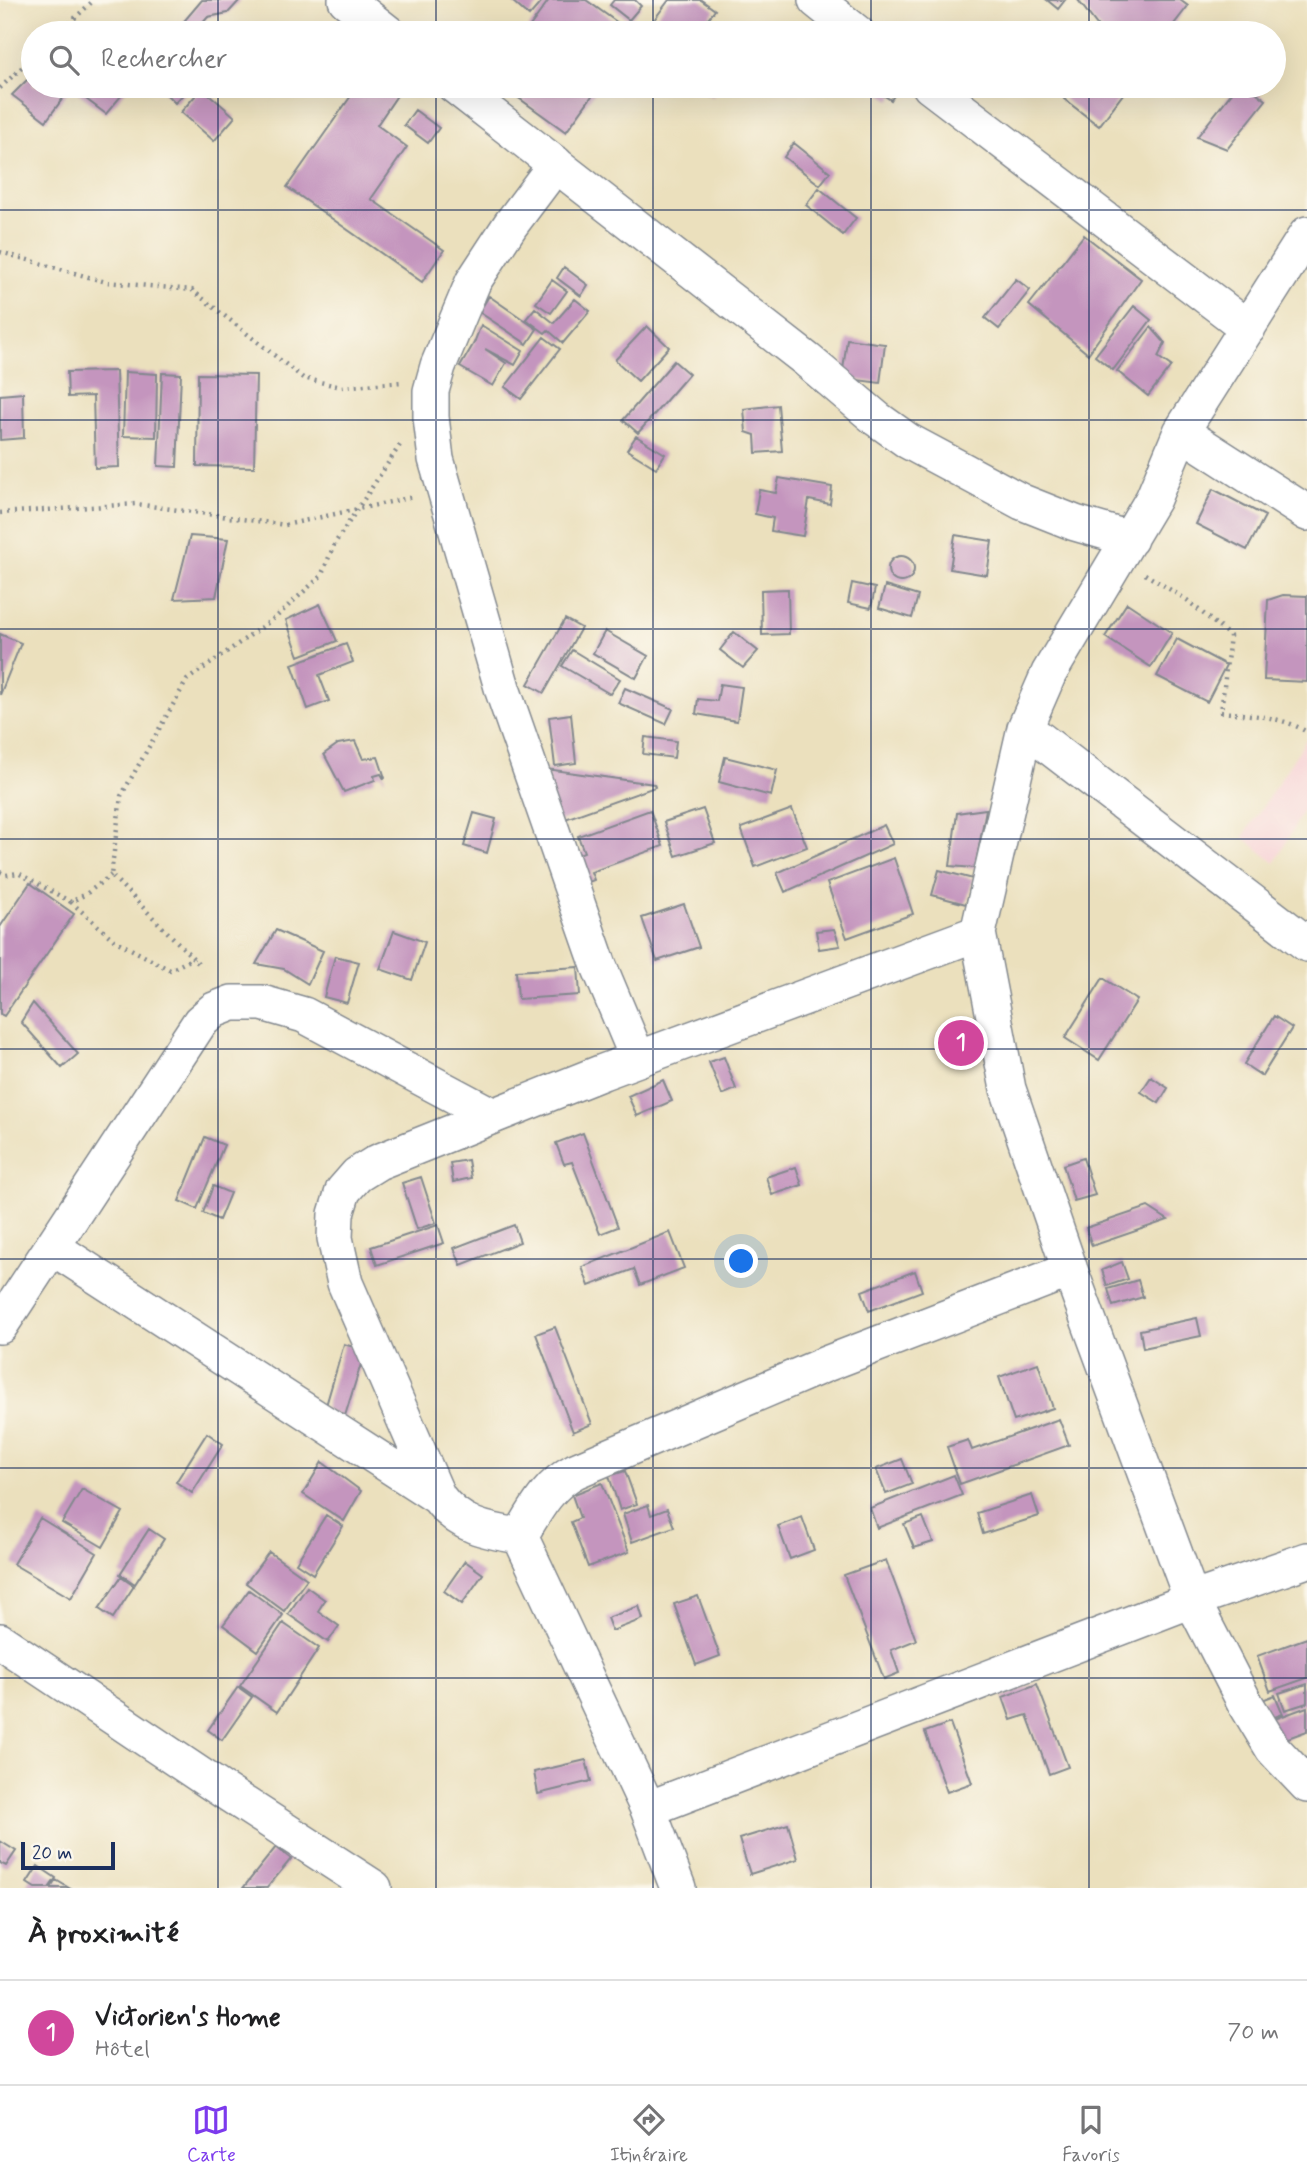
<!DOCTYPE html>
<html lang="fr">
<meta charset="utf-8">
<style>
:root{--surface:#fff;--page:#f6f6f6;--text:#202124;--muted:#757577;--line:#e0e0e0;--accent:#7c3aed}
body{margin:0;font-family:Mynerve,sans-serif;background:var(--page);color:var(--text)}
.scale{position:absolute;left:21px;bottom:18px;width:94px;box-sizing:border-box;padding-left:7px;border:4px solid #1b2f5e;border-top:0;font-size:19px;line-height:24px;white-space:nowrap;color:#1b2f5e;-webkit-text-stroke:5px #fbf7ec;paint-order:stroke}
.you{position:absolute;left:742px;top:1262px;width:24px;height:24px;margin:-18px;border:5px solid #fff;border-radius:50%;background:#1a73e8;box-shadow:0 0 0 10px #1a73e833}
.badge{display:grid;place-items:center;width:46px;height:46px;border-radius:50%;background:var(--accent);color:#fff;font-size:23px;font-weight:700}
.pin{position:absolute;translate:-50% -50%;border:4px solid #fff;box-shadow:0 2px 7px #0006}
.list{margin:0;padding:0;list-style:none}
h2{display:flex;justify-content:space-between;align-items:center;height:91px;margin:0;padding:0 28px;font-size:30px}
h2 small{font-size:23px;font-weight:400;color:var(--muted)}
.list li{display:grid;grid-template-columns:46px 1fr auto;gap:21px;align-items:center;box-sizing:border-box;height:105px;padding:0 28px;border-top:2px solid var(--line)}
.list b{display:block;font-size:26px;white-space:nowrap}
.list p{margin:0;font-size:23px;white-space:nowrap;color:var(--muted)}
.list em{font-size:23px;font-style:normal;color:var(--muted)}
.icon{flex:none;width:38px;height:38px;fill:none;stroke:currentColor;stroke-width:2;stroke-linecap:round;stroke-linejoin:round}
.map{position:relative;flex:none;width:1307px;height:1888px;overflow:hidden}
.search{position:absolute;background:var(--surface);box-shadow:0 7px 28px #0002;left:21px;right:21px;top:21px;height:77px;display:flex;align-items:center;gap:18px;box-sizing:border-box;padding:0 24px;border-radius:38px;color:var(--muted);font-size:26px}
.sheet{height:196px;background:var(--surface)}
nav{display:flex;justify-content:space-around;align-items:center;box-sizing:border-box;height:98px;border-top:2px solid var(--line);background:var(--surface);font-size:19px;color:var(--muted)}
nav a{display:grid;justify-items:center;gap:4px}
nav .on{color:var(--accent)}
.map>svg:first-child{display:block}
.built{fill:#f7cfd4}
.building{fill:#c495be}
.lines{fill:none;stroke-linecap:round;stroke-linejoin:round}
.minor-casing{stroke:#83888e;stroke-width:38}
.path{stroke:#83888e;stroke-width:4.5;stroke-dasharray:2 5;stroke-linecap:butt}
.minor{stroke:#fff;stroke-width:35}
.grid{fill:none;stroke:#1b2f5e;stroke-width:2;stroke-opacity:0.55}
</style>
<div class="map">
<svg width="1307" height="1888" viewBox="0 0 1307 1888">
<rect width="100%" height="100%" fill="#fbf7ec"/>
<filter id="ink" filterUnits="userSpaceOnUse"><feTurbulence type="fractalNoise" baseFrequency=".0143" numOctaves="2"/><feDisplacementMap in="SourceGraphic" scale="14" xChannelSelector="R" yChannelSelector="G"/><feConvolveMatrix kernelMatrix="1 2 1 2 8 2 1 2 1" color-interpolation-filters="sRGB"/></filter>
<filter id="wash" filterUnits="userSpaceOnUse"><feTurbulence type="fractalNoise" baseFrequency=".00686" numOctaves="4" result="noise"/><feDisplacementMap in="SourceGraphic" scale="28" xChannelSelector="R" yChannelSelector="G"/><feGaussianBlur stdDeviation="1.57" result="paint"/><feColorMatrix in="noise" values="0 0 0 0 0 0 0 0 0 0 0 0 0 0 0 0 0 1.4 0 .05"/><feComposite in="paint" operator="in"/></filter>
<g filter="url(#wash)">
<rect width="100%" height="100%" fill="#ebe0bd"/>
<path class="built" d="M1307,738V803L1275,863L1243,837Z"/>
<g id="blocks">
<path class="building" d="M202,0H240L228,13L208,17L194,33H174Z
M511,0H543L529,16Z
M549,0H586L632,33H525Z
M614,0H635L641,6L629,20L610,5Z
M669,0H701L715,10L697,33H644Z
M1047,0H1065L1058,9Z
M1078,0H1180L1188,6L1167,33H1103Z
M84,23L99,33H74Z
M33,74V86H72L46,121L12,95Z
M83,86H122L127,89L106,114L78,93Z
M158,86H191L175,103Z
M358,86H392L400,91L377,125L407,147L371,199L444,250L422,282L287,187Z
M502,86H599L566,132Z
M697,86H720L712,97Z
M880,86H900L891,100L877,91Z
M1073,86H1129L1099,126L1064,99Z
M1237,86H1248L1266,100L1227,149L1197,137Z
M202,88L235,117L214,141L181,112Z
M415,110L439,128L428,143L404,125Z
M794,143L830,172L820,185L784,157Z
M819,188L856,218L843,235L806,205Z
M1084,235L1141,279L1088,354L1029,305Z
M564,267L588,285L581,296L557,278Z
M1016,279L1030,290L999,329L985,318Z
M552,280L567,291L551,313L536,303Z
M489,296L537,329L527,344L479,312Z
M575,299L590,311L563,343L548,330L545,333L526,319L535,308L554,323Z
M1134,306L1151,320L1113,370L1095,356Z
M481,325L523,351L515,365L485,349L506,363L493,386L460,367L474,343Z
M647,326L669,347L638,381L615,360Z
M1151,327L1165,343L1158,357L1171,366L1148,396L1117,371Z
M544,337L560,349L521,399L505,387Z
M847,339L885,344L880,383L842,378Z
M674,361L689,374L638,433L623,420Z
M116,371L119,467L95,468L93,396L68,397L67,372Z
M125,372L157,374L156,437L123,436Z
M162,373L181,374L177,467L158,466Z
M198,374L256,375L254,467L197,466Z
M23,393L24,438L0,440V395Z
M778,405L782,451L756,453L755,435L746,432L744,409Z
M636,436L665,454L656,468L627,450Z
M779,478L832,487L830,504L809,500L803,536L771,531L773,518L755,514L759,490L776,493Z
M1213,489L1265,516L1247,550L1196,524Z
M955,535L992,541L987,575L950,569Z
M190,536L228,539L216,597L174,599Z
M888 569a13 13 0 1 1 26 0a13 13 0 1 1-26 0Z
M852,583L875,588L871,608L848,603Z
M885,586L918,596L912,618L879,608Z
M788,589L789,634L762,635L761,590Z
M1283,595L1307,596V682L1264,680L1268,600Z
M1127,603L1172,633L1151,667L1105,637Z
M320,604L337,641L299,656L286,620Z
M565,619L581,628L544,693L528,684Z
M605,631L648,656L636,678L593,653Z
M734,632L758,651L743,668L720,650Z
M0,634L21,643L0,695Z
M1177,639L1226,665L1207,702L1157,676Z
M346,644L353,662L319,675L329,701L308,709L292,664Z
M572,650L620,679L610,694L562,666Z
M720,684L742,687L737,721L696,714L698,699L717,701Z
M625,688L673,709L666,724L618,703Z
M571,714L576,763L555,766L549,717Z
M645,737L676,741L674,758L643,754Z
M355,741L363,759L378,757L385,778L384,779L381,774L374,776L375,780L344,792L324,754L338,744Z
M725,757L777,770L771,796L719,782Z
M546,769L654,784L655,787L557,822Z
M703,809L715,843L676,856L664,822Z
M792,809L807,847L755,867L741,828Z
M986,809L975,868L950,866L957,813Z
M650,810L663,846L591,872L594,880L578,886L568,858L584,852L578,836Z
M474,813L496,819L487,853L464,846Z
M884,825L893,844L785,892L777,873Z
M894,858L913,914L847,938L827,883Z
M939,870L973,879L966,904L932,895Z
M30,883L74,914L4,1016L0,1014V927Z
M684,904L699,947L657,961L642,918Z
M834,929L840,946L819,949L816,931Z
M276,930L323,951L308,984L284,969L256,964Z
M394,931L425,942L412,980L380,969Z
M335,956L359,962L347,1003L324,997Z
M578,967L580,995L518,999L516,971Z
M1103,978L1137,1000L1099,1060L1065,1038Z
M33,1003L78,1054L62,1068L21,1022Z
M1274,1016L1292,1028L1262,1076L1244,1064Z
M724,1057L736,1089L722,1095L709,1062Z
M1151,1077L1168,1088L1159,1103L1141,1092Z
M663,1080L672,1101L637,1116L628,1096Z
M583,1133L618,1227L600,1234L572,1162L564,1164L556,1143Z
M205,1137L224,1145L197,1209L179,1201Z
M1083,1158L1095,1195L1074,1201L1063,1165Z
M468,1160L471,1178L453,1182L450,1163Z
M796,1167L802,1185L772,1195L766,1177Z
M421,1177L436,1223L417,1229L402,1183Z
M213,1186L230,1193L219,1220L203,1213Z
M1148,1207L1168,1220L1092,1246L1086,1228Z
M438,1225L444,1243L377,1265L371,1247Z
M514,1225L520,1242L461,1265L454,1248Z
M670,1232L684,1268L640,1285L634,1269L589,1286L582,1267Z
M1122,1262L1128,1279L1107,1286L1102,1270Z
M915,1271L922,1291L869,1311L862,1291Z
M1138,1280L1143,1297L1113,1306L1108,1289Z
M1197,1318L1201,1336L1143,1348L1140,1330Z
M555,1327L592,1424L573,1432L536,1334Z
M344,1344L365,1351L344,1419L325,1409Z
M1038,1363L1053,1408L1014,1421L999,1377Z
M1059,1419L1069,1445L960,1484L947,1447L968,1440L972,1450Z
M207,1433L223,1444L192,1493L176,1482Z
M902,1459L912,1484L886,1494L876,1469Z
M322,1462L361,1491L344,1521L303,1494Z
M625,1471L637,1504L620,1510L609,1476Z
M954,1475L962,1495L877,1528L870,1508Z
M602,1483L629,1552L588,1567L571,1522L580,1518L572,1495Z
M82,1489L123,1512L103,1547L62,1523Z
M1032,1495L1039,1516L983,1534L977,1513Z
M648,1505L651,1515L667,1509L674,1527L632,1542L623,1514Z
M326,1515L343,1526L313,1574L296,1563Z
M802,1517L814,1550L790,1559L778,1526Z
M923,1517L933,1542L914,1548L904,1524Z
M40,1518L97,1553L71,1598L13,1564Z
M149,1529L164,1539L135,1584L120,1574Z
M269,1552L307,1579L284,1611L246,1583Z
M886,1560L916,1640L891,1650L899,1673L884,1679L844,1575Z
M465,1561L483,1574L462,1604L444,1591Z
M121,1577L134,1586L113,1618L99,1609Z
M307,1587L325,1600L318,1611L339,1626L328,1642L288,1614Z
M249,1590L283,1615L258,1651L223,1625Z
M698,1596L720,1656L696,1665L674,1604Z
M639,1606L643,1619L612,1631L607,1618Z
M283,1623L319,1648L277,1712L240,1686Z
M1307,1638V1678L1270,1691L1257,1656Z
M1037,1684L1068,1767L1049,1774L1027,1715L1011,1720L1003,1697Z
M1307,1684V1703L1285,1710L1279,1693Z
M238,1687L252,1697L222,1740L208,1730Z
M1275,1695L1283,1714L1269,1719L1262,1700Z
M1307,1707V1731L1277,1742L1269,1721Z
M950,1723L972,1783L947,1792L925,1732Z
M586,1760L591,1781L538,1794L534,1772Z
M788,1824L798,1859L750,1874L739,1839Z
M0,1841L16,1851L6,1866L0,1863Z
M276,1847L291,1859L267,1888H243Z
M38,1866L56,1878L49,1888H35L27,1883Z
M56,1880L69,1888H51Z"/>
</g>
</g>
<g filter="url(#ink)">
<use href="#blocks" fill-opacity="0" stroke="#83888e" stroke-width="2"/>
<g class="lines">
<defs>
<path id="minor" d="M346,0L388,33
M816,0L857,33
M455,86L807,360L877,419L908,441L1022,502L1075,523L1130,539
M930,86L1248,328
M556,164L511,224L473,282L438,366L431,391V417L436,459L503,691L599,966L638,1059
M1307,234L1181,432L1153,499L1049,673L1025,728L978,933L1008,1089L1070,1270L1192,1600L1244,1701L1273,1749L1307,1785
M1181,432L1307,513
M1025,728L1307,944
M52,1247L438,1497
M0,1326L200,1022L214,1010L232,1003H262L304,1015L493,1116
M520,1536C486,1531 459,1526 438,1497L345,1283L335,1238L336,1214L343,1191L357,1175L378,1162L603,1072L978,933
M0,1641L221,1789L374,1888
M648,1809L1192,1600L1307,1560
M678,1888L648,1809L520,1536C535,1511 548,1485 575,1471L826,1364L1070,1270"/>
</defs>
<use href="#minor" class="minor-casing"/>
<path class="path" d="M59,33L94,0
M0,88L33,57
M0,252L106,282L192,290L303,378L341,387L402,382
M0,513L136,504L285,525L413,497
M1145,574L1187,600L1230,636L1221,712C1251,715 1281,716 1307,732
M0,872L6,875L18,873L71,902L86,894L111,875
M71,902L114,940L170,970L194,958
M198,963L111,875L121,796L187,680L276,617L321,576L335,543L400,445"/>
<use href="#minor" class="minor"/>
</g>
</g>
<path class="grid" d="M218,0V33M436,0V33M653,0V33M871,0V33M1089,0V33M218,86V1888M436,86V1888M653,86V1888M871,86V1888M1089,86V1888M0,210H1307M0,420H1307M0,629H1307M0,839H1307M0,1049H1307M0,1259H1307M0,1468H1307M0,1678H1307"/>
</svg>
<div class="scale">20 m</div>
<div class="you"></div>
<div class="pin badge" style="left:961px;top:1043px;background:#d1479c">1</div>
<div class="search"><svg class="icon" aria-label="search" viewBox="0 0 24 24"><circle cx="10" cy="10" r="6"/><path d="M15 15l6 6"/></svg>Rechercher</div>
</div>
<section class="sheet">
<h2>À proximité<small></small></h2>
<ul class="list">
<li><span class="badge" style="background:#d1479c">1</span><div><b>Victorien's Home</b><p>Hôtel</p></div><em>70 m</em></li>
</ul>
</section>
<nav>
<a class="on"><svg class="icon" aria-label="map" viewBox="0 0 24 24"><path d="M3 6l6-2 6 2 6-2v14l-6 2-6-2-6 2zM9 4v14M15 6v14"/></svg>Carte</a>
<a><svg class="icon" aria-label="directions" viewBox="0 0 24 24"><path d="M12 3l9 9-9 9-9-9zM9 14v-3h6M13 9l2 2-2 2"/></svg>Itinéraire</a>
<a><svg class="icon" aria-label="saved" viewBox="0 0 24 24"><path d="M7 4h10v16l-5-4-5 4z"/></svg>Favoris</a>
</nav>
